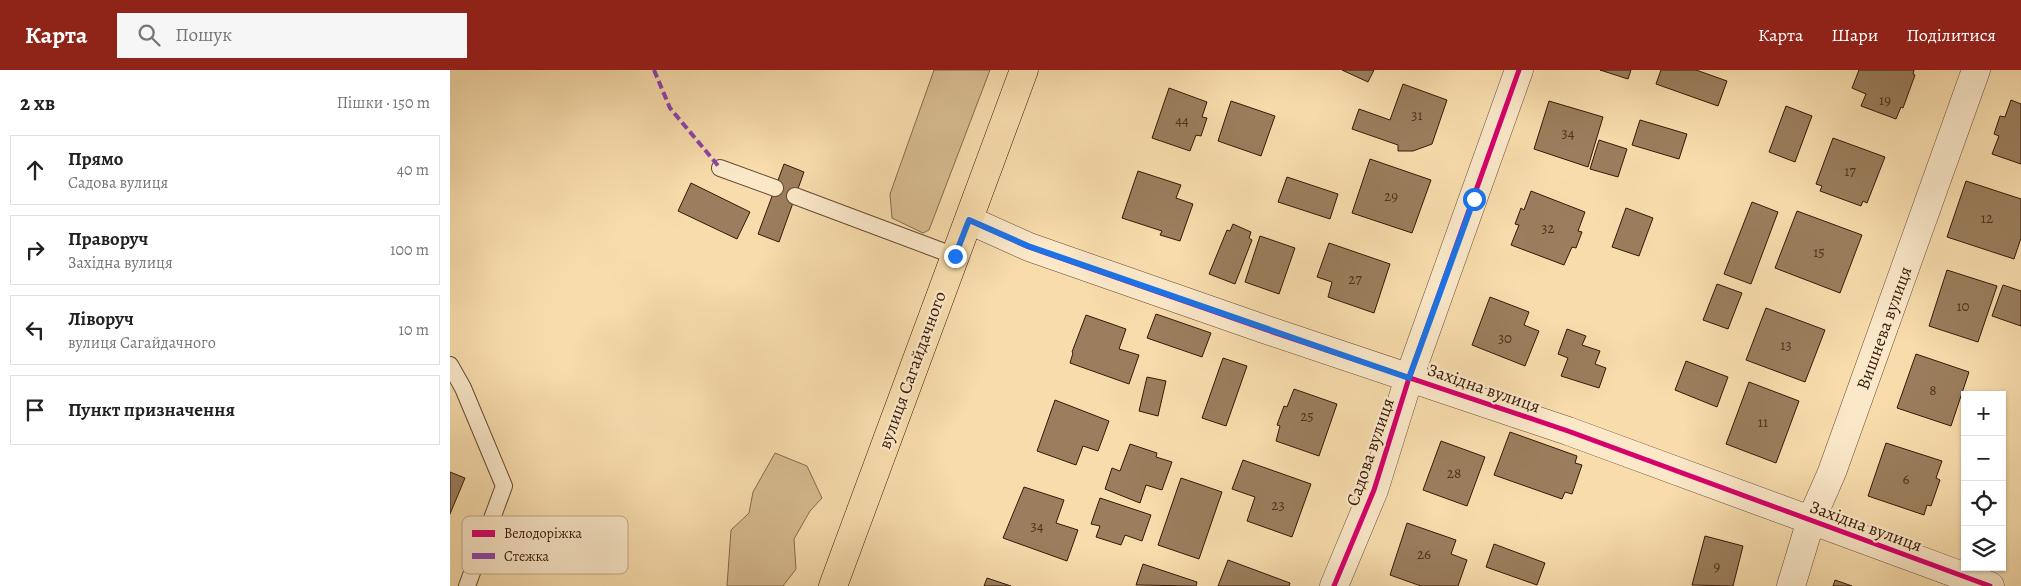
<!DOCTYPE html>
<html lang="uk">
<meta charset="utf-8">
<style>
:root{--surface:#fff;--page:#f6f6f6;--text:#222;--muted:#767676;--line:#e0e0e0;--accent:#8f2418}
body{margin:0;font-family:Alegreya,serif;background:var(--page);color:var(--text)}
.controls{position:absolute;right:15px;bottom:15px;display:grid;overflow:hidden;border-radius:0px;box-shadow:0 1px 4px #0004}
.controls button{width:45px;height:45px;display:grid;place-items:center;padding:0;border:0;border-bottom:1px solid var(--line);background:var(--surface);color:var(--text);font:25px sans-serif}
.stop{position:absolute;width:15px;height:15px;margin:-11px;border:4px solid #1a73e8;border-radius:50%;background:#fff}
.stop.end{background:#1a73e8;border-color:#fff;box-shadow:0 1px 5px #0008}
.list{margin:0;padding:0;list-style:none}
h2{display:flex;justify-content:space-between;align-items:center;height:65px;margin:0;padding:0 20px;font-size:21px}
h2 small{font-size:16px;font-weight:400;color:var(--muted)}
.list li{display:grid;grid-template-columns:32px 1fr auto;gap:15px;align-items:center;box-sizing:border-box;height:70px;margin:0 10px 10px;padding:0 10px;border:1px solid var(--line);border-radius:0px}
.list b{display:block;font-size:19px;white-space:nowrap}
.list p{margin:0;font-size:16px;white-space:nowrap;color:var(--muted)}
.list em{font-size:16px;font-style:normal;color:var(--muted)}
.icon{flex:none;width:28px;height:28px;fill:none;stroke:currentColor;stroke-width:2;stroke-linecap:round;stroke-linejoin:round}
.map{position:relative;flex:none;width:1571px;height:516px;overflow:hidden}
header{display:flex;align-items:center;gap:30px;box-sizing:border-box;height:70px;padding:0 25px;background:var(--accent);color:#fff}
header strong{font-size:24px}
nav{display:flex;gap:28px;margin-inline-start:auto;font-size:18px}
.search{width:350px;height:45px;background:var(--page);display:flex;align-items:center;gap:12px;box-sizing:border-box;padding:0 18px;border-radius:0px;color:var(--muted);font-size:19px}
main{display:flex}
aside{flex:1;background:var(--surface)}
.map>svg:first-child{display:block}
.green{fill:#d7bb90;stroke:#866a4c}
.building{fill:#9b7e5d;stroke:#361807}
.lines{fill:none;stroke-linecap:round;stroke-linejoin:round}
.lane-casing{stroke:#664930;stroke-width:18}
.street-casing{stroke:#664930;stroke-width:29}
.primary-casing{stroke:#361807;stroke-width:29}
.lane{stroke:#fae8c9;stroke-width:16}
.street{stroke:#fae8c9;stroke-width:28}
.primary{stroke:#f8dcac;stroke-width:28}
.quiet{stroke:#8e44ad;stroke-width:4;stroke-dasharray:8 4;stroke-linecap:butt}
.cycleway-casing{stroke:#fae8c9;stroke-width:8}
.cycleway{stroke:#d6006c;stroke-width:5}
.route{stroke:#1a73e8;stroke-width:6}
.labels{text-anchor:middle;stroke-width:4.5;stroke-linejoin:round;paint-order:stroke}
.number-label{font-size:15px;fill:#4f321c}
.street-label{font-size:18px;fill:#361807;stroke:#fae8c9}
.key{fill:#fae8c9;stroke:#bfaa8f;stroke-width:1}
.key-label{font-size:14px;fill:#361807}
</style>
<header>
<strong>Карта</strong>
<div class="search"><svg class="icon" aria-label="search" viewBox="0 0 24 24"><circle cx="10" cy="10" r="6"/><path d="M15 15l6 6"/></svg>Пошук</div>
<nav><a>Карта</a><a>Шари</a><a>Поділитися</a></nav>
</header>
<main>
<aside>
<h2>2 хв<small>Пішки · 150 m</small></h2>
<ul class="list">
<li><svg class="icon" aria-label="ahead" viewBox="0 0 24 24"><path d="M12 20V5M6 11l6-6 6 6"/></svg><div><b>Прямо</b><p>Садова вулиця</p></div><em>40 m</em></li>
<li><svg class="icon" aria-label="right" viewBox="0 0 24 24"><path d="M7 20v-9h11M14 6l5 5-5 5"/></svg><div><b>Праворуч</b><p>Західна вулиця</p></div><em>100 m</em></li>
<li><svg class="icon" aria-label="left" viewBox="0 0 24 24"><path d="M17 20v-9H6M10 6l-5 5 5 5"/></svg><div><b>Ліворуч</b><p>вулиця Сагайдачного</p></div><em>10 m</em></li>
<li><svg class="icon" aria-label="arrive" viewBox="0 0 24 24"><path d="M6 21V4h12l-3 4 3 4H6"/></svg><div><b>Пункт призначення</b></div></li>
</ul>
</aside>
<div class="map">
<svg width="1571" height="516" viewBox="0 0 1571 516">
<rect width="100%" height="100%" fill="#f8dcac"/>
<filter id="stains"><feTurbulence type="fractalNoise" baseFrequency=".004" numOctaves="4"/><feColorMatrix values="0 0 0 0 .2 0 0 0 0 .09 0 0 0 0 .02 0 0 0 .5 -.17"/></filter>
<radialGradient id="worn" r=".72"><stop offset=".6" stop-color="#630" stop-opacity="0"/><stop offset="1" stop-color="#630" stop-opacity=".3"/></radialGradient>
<path class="green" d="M484,0H540L479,160L473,163L442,148L440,124Z
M325,383L357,396L372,428L360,441L344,469L346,499L333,516H277L281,460L299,443L303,422Z"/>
<path class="building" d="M892,0H924L918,12Z
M1150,0H1181L1178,9Z
M1211,0H1246L1277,11L1268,36L1206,14Z
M1409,0H1464L1463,4L1465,5L1453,38L1451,37L1446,49L1411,36L1416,24L1402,18Z
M953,14L997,30L982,74L963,81H948V75L902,59L909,39L940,50Z
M719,18L757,32L752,47L757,48L751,66L746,65L740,81L702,68Z
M1561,30L1571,34V94L1542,84L1549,66L1544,64L1550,46L1555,47Z
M781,31L825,46L811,86L768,71Z
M1099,31L1153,47L1138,97L1084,79Z
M1336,36L1362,46L1345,92L1319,82Z
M1190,50L1237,64L1229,89L1182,75Z
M1383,68L1435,87L1417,133L1413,131L1411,136L1370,121L1372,116L1366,114Z
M1149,70L1177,79L1168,107L1140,99Z
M920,89L981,110L962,163L902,143Z
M334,94L354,102L329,172L308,164Z
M688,101L731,115L726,128L743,134L730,171L710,165L712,161L672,148Z
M837,107L888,124L880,149L828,132Z
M1516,111L1571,129V168L1564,189L1497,167Z
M241,113L300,142L287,169L228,141Z
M1081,121L1135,142L1128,161L1132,162L1126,178L1122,177L1114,195L1061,175L1069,155L1065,154L1071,138L1074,140Z
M1302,132L1328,142L1301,214L1274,204Z
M1176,138L1203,148L1189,186L1162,177Z
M1347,141L1412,165L1390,223L1325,198Z
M783,154L801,162L799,168L802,170L785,214L759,204L777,160L780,161Z
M810,166L845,178L829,224L795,212Z
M879,173L940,194L924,243L878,227L882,212L867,207Z
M1497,200L1547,216L1528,272L1479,256Z
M1267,214L1292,223L1278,259L1253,250Z
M1553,215L1571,221V256L1542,246Z
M1040,227L1079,242L1074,255L1089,261L1075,296L1022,275Z
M1316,238L1375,260L1355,312L1296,290Z
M706,244L761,263L752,287L697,268Z
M636,245L676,259L669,279L689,285L679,314L620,293L623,283L622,282Z
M1117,259L1136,266L1132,275L1150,281L1145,294L1156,298L1149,318L1111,306L1118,288L1108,284Z
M1466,284L1519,302L1501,356L1447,338Z
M773,288L797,296L776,356L752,348Z
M1236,291L1278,307L1267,337L1225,320Z
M697,307L716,311L708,346L689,341Z
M1299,312L1349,331L1326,393L1276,374Z
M844,319L887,334L869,386L826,371L830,356L827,355L834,336L837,337Z
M605,330L659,351L648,381L633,376L626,395L587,381Z
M1060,362L1127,386L1125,393L1132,395L1122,424L1115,422L1112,429L1044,405Z
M991,371L1035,387L1017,436L973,420Z
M1436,373L1492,391L1486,408L1490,410L1481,436L1477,435L1474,445L1418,426Z
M680,374L707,383L706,387L722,392L712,420L696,415L690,433L655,419L662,398L670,401Z
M793,390L861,414L842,467L797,451L805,427L782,419Z
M0,402L15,408L0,444Z
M731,408L772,422L749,489L708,475Z
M574,417L614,430L606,453L628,460L617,491L553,468Z
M650,428L701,445L692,471L675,465L671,475L646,467L650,456L641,454Z
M957,453L1006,470L1001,484L1017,490L1008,516H971L940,505Z
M1255,466L1293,476L1283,516L1242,515Z
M1044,474L1095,493L1087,515L1036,497Z
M778,490L840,513L839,516H768Z
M693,494L747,512L746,516L686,515Z
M537,508L561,516H534Z
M1385,510L1402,516H1383Z"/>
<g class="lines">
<defs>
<path id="lane" d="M270,98L325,118
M345,126L505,186
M0,295L13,318L54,416L17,516"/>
<path id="street" d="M519,150L579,177L814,259L1118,361L1540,516
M884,516L924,420L959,308L1069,0
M1341,516L1361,450L1382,402L1526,0"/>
<path id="primary" d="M383,516L574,0"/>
</defs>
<use href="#lane" class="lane-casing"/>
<use href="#street" class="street-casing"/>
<use href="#primary" class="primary-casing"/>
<use href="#lane" class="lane"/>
<use href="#street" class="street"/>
<use href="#primary" class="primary"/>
<path class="quiet" d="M204,0L220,38L270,98"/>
<defs>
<path id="cycleway" d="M519,150L579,177L814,259L1118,361L1540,516
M884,516L924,420L959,308L1069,0"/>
</defs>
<use href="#cycleway" class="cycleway-casing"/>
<use href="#cycleway" class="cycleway"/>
</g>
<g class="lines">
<path class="route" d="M505,186L519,150L578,176L959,308L1024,129"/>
</g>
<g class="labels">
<g class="number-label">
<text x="1435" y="35">19</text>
<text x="967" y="50">31</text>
<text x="732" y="55">44</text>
<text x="1118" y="68">34</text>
<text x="1400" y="106">17</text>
<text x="941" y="131">29</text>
<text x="1537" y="153">12</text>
<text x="1098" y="163">32</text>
<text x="1369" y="187">15</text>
<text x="905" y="214">27</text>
<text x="1513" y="241">10</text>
<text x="1055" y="273">30</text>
<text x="1336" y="280">13</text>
<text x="1483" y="325">8</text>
<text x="857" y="351">25</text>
<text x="1313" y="357">11</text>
<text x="1004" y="408">28</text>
<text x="1456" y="414">6</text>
<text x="828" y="440">23</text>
<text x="587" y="461">34</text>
<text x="974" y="489">26</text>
<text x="1267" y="501">9</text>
</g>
<g class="street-label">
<text transform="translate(1434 258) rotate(-70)" y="6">Вишнева вулиця</text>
<text transform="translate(462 300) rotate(-70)" y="6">вулиця Сагайдачного</text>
<text transform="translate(1034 318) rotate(19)" y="6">Західна вулиця</text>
<text transform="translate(920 382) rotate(-71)" y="6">Садова вулиця</text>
<text transform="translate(1416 456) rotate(20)" y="6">Західна вулиця</text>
</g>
</g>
<rect x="12" y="446" width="166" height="58" rx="8" class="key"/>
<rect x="22" y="460" width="23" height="7" fill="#d6006c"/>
<rect x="22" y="483" width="23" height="6" fill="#8e44ad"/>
<g class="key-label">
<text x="54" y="468">Велодоріжка</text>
<text x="54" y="491">Стежка</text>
</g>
<rect width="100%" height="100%" filter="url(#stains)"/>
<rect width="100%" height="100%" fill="url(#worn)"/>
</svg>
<div class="controls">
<button>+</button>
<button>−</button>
<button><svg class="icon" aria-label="locate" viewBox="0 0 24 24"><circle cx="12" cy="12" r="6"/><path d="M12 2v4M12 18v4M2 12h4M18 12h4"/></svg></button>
<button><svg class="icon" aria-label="layers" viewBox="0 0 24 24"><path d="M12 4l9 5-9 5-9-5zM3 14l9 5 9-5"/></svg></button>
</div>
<div class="stop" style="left:1024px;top:129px"></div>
<div class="stop end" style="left:505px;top:186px"></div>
</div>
</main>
